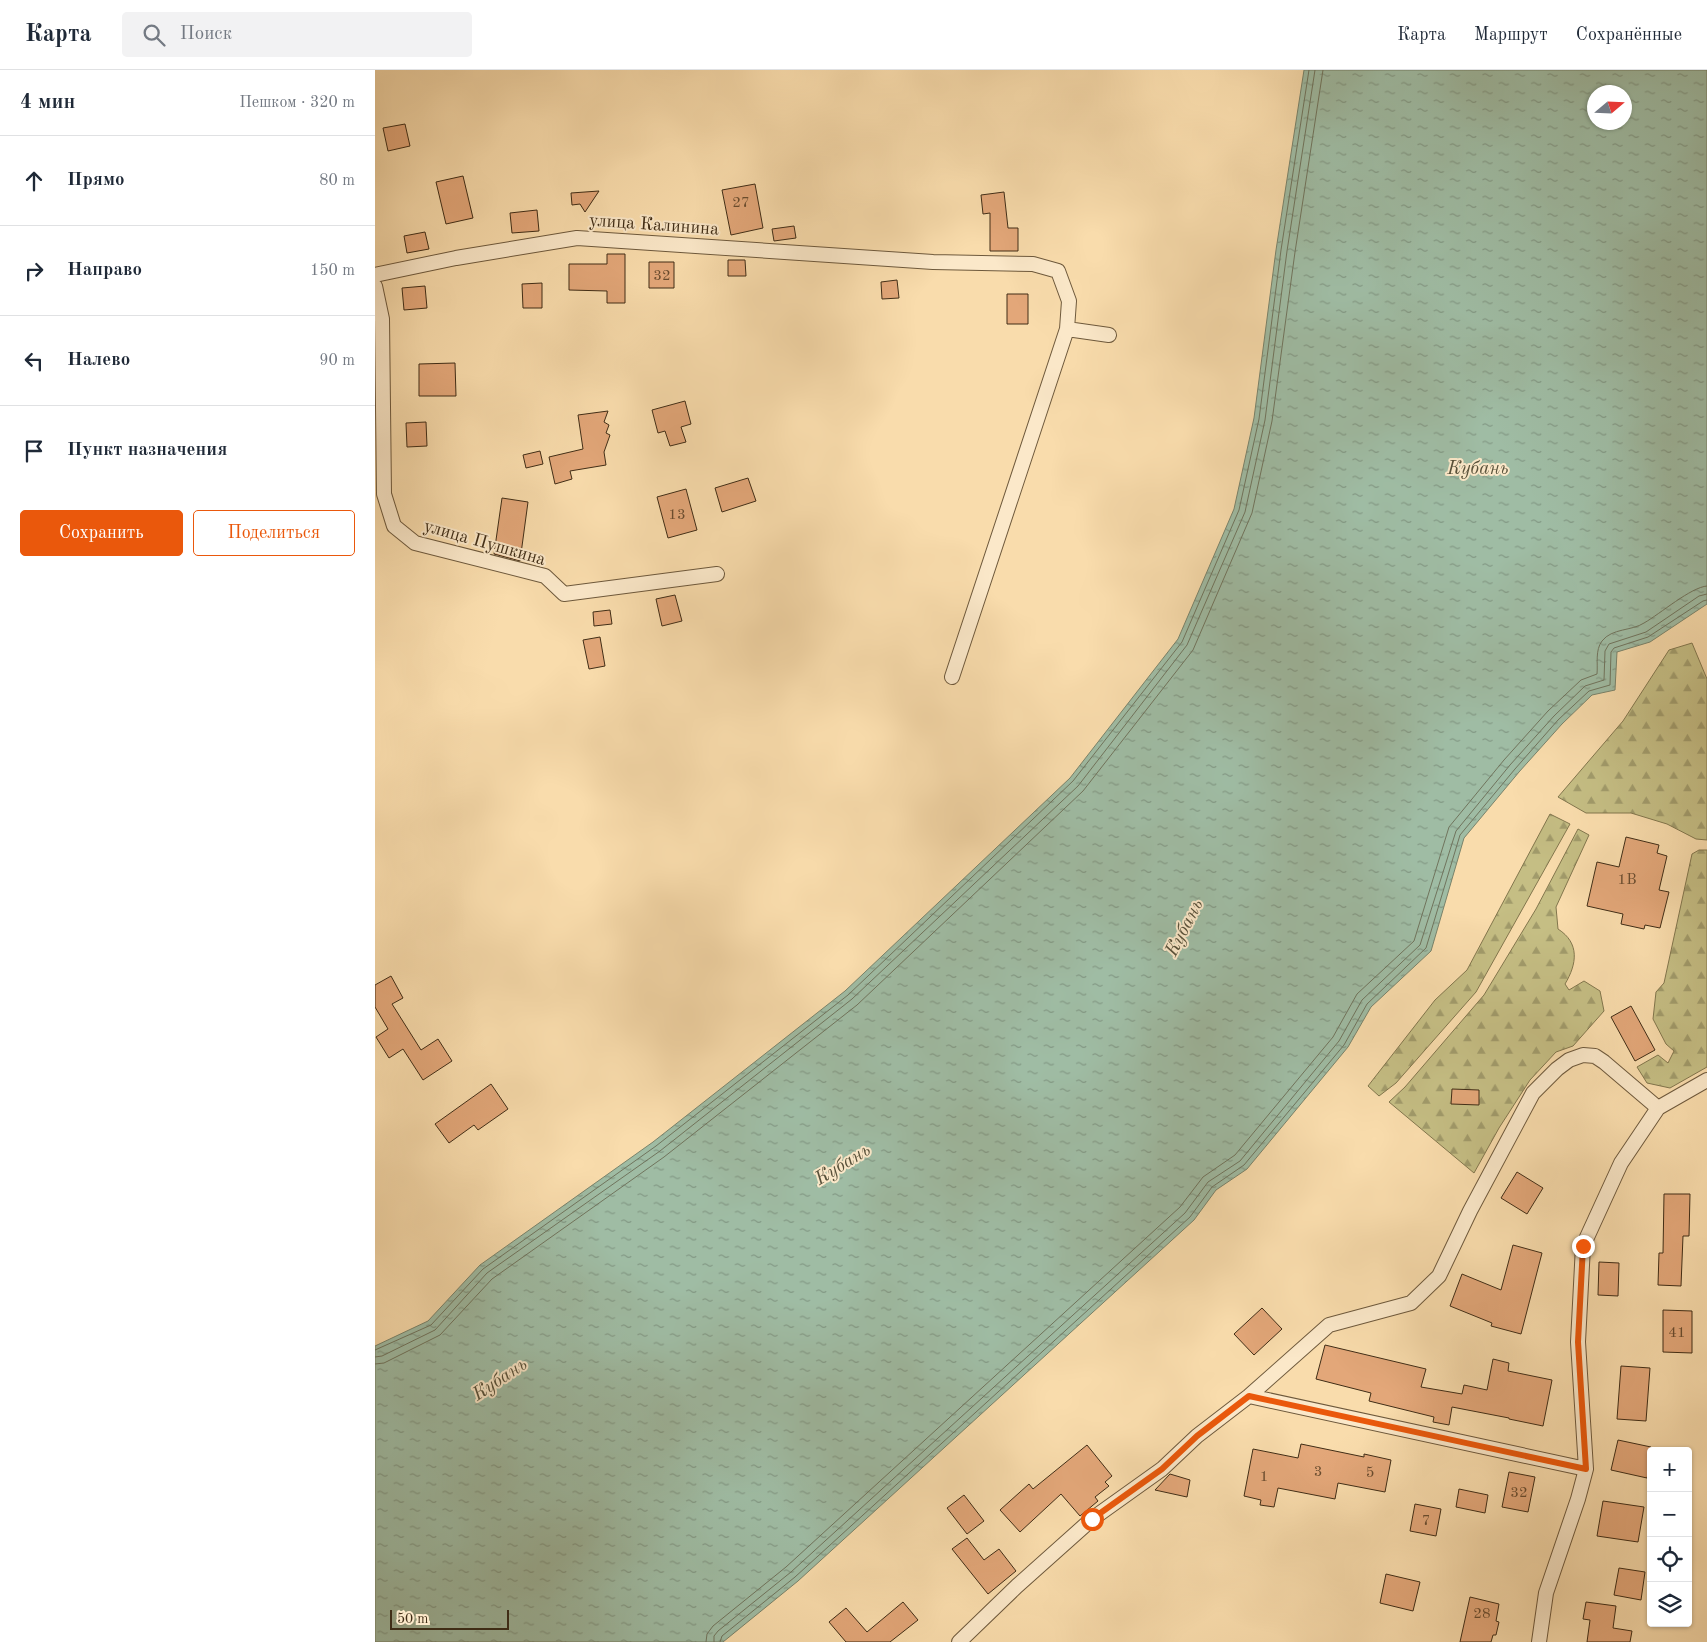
<!DOCTYPE html>
<html lang="ru">
<meta charset="utf-8">
<style>
:root{--surface:#fff;--page:#f2f2f3;--text:#1f2937;--muted:#747a83;--line:#e0e1e3;--accent:#ea580c}
body{margin:0;font-family:"Old Standard TT",serif;background:var(--page);color:var(--text)}
.controls{position:absolute;right:15px;bottom:15px;display:grid;overflow:hidden;border-radius:5px;box-shadow:0 1px 4px #0004}
.controls button{width:45px;height:45px;display:grid;place-items:center;padding:0;border:0;border-bottom:1px solid var(--line);background:var(--surface);color:var(--text);font:25px sans-serif}
.compass{position:absolute;left:1212px;top:15px;width:45px;height:45px;border-radius:50%;background:var(--surface);box-shadow:0 1px 4px #0004;rotate:71deg}
.scale{position:absolute;left:15px;bottom:12px;width:119px;box-sizing:border-box;padding-left:5px;border:2px solid #402d16;border-top:0;font-size:14px;line-height:18px;white-space:nowrap;color:#402d16;-webkit-text-stroke:4px #fbe8c9;paint-order:stroke}
.stop{position:absolute;width:15px;height:15px;margin:-11px;border:4px solid #ea580c;border-radius:50%;background:#fff}
.stop.end{background:#ea580c;border-color:#fff;box-shadow:0 1px 5px #0008}
.list{margin:0;padding:0;list-style:none}
h2{display:flex;justify-content:space-between;align-items:center;height:65px;margin:0;padding:0 20px;font-size:21px}
h2 small{font-size:16px;font-weight:400;color:var(--muted)}
.list li{display:grid;grid-template-columns:32px 1fr auto;gap:15px;align-items:center;box-sizing:border-box;height:90px;padding:0 20px;border-top:1px solid var(--line)}
.list b{display:block;font-size:19px;white-space:nowrap}
.list em{font-size:16px;font-style:normal;color:var(--muted)}
.actions{display:flex;gap:10px;padding:15px 20px}
.actions a{flex:1;padding:11px 0;border:1px solid var(--accent);border-radius:5px;text-align:center;font-size:18px;color:var(--accent)}
.actions .main{background:var(--accent);color:#fff}
.icon{flex:none;width:28px;height:28px;fill:none;stroke:currentColor;stroke-width:2;stroke-linecap:round;stroke-linejoin:round}
.map{position:relative;flex:none;width:1332px;height:1572px;overflow:hidden}
header{display:flex;align-items:center;gap:30px;box-sizing:border-box;height:70px;padding:0 25px;background:var(--surface);border-bottom:1px solid var(--line)}
header strong{font-size:24px}
nav{display:flex;gap:28px;margin-inline-start:auto;font-size:18px}
.search{width:350px;height:45px;background:var(--page);display:flex;align-items:center;gap:12px;box-sizing:border-box;padding:0 18px;border-radius:5px;color:var(--muted);font-size:19px}
main{display:flex}
aside{flex:1;background:var(--surface)}
.map>svg:first-child{display:block}
.forest{fill:url(#forest-firs);stroke:#82764d}
.water{fill:url(#water-ripples);stroke:#79836b;fill-rule:evenodd}
.lines{fill:none;stroke-linecap:round;stroke-linejoin:round}
.shore{stroke:#70745d;stroke-width:1}
.building{fill:#e3a779;stroke:#402d16}
.street-casing{stroke:#6e593c;stroke-width:16}
.street{stroke:#fbe8c9;stroke-width:14}
.route{stroke:#ea580c;stroke-width:6}
.labels{text-anchor:middle;stroke-width:4;stroke-linejoin:round;paint-order:stroke}
.number-label{font-size:15px;fill:#694c2f}
.street-label{font-size:18px;fill:#402d16;stroke:#fbe8c9}
.water-label{font-size:19px;font-style:italic;fill:#58513a;stroke:#fbe8c9}
</style>
<header>
<strong>Карта</strong>
<div class="search"><svg class="icon" aria-label="search" viewBox="0 0 24 24"><circle cx="10" cy="10" r="6"/><path d="M15 15l6 6"/></svg>Поиск</div>
<nav><a>Карта</a><a>Маршрут</a><a>Сохранённые</a></nav>
</header>
<main>
<aside>
<h2>4 мин<small>Пешком · 320 m</small></h2>
<ul class="list">
<li><svg class="icon" aria-label="ahead" viewBox="0 0 24 24"><path d="M12 20V5M6 11l6-6 6 6"/></svg><div><b>Прямо</b></div><em>80 m</em></li>
<li><svg class="icon" aria-label="right" viewBox="0 0 24 24"><path d="M7 20v-9h11M14 6l5 5-5 5"/></svg><div><b>Направо</b></div><em>150 m</em></li>
<li><svg class="icon" aria-label="left" viewBox="0 0 24 24"><path d="M17 20v-9H6M10 6l-5 5 5 5"/></svg><div><b>Налево</b></div><em>90 m</em></li>
<li><svg class="icon" aria-label="arrive" viewBox="0 0 24 24"><path d="M6 21V4h12l-3 4 3 4H6"/></svg><div><b>Пункт назначения</b></div></li>
</ul>
<div class="actions"><a class="main">Сохранить</a><a>Поделиться</a></div>
</aside>
<div class="map">
<svg width="1332" height="1572" viewBox="0 0 1332 1572">
<defs>
<pattern id="forest-firs" width="22" height="20" patternUnits="userSpaceOnUse" patternTransform="scale(1.25)"><rect width="22" height="20" fill="#c5be84"/><path d="M5 1l3.5 6h-7zM16 11l3.5 6h-7z" fill="#a19b6b"/></pattern>
<pattern id="water-ripples" width="26" height="14" patternUnits="userSpaceOnUse" patternTransform="scale(1.25)"><rect width="26" height="14" fill="#9fbca4"/><path d="M2 4q2-2 4 0t4 0M15 11q2-2 4 0t4 0" fill="none" stroke="#839985"/></pattern>
</defs>
<rect width="100%" height="100%" fill="#f9dcac"/>
<filter id="stains"><feTurbulence type="fractalNoise" baseFrequency=".004" numOctaves="4"/><feColorMatrix values="0 0 0 0 .2 0 0 0 0 .09 0 0 0 0 .02 0 0 0 .5 -.17"/></filter>
<radialGradient id="worn" r=".72"><stop offset=".6" stop-color="#630" stop-opacity="0"/><stop offset="1" stop-color="#630" stop-opacity=".3"/></radialGradient>
<path class="forest" d="M1317,573L1332,609V770L1321,769L1292,754L1256,743H1211L1183,727L1248,651L1294,580Z
M1175,744L1195,754L1101,922L1021,1013L1004,1026L993,1016L1060,930L1092,900Z
M1203,759L1214,765L1181,837L1183,859C1205,873 1202,894 1190,914L1194,920L1209,911L1225,921L1229,941L1198,976L1181,982L1155,1010L1124,1058L1099,1103L1014,1032L1030,1017L1109,925L1161,839Z
M1324,780H1332V997L1295,1018L1272,1013L1262,997L1283,985L1293,993L1299,981L1291,974L1278,949L1281,922L1289,913L1317,784Z"/>
<path class="water" d="M929,0H1332V534L1275,572L1242,582L1240,620L1217,625L1187,654L1144,702L1089,768L1056,881L996,937L973,977L872,1099L841,1120L819,1150L423,1511L348,1572H0V1276L53,1251L105,1195L278,1072L470,921L695,708L803,569L859,439L879,348L901,180ZM1220,22H1250V52H1220Z"/>
<g class="lines">
<path class="shore" d="M0,1280L56,1255L108,1199L281,1076L473,925L698,711L807,572L864,440L884,349L906,180L934,0
M0,1287L7,1286L60,1260L112,1203L285,1081L477,929L703,716L812,575L870,442L890,350L912,181L940,0
M0,1294L9,1293L65,1265L117,1209L289,1087L482,935L708,721L818,580L877,443L897,351L920,182L948,0
M331,1572L332,1564L338,1556L411,1497L805,1137L828,1107L860,1085L958,967L982,924L1039,871L1074,757L1129,690L1173,641L1206,610L1222,604C1223,594 1220,580 1227,571C1237,558 1257,561 1269,553C1285,544 1316,517 1332,516
M339,1572V1566L343,1561L416,1502L810,1143L833,1112L865,1091L964,971L987,930L1045,875L1081,761L1135,695L1179,646L1210,616L1229,610L1230,581L1234,574L1271,562L1324,526L1332,524
M345,1572L347,1566L420,1507L815,1147L837,1117L869,1095L969,975L992,934L1051,878L1085,765L1140,699L1183,650L1214,621L1235,615L1236,582L1239,578L1273,567L1328,531L1332,530"/>
</g>
<path class="building" d="M30,54L35,76L13,81L8,58Z
M88,106L98,148L71,154L61,112Z
M380,114L388,158L356,165L347,120Z
M224,121L210,142L205,134L197,135L196,123Z
M629,122L633,158H643V181H615V143L608,144L606,125Z
M162,140L164,161L137,163L135,143Z
M419,156L421,168L399,171L397,159Z
M50,162L54,179L32,183L29,166Z
M232,184H250V233H232V221L194,220V194H232Z
M353,190H370L371,206H353Z
M274,192H299V218H274Z
M522,210L524,228L507,229L506,212Z
M167,213V238H148L147,214Z
M50,216L52,238L29,240L27,218Z
M632,224H653V254H632Z
M80,293L81,326H44V294Z
M310,331L316,354L306,357L311,372L295,376L290,361L283,363L277,340Z
M233,341L229,352L234,355L231,363L235,365L229,382L231,395L195,401L197,409L180,414L174,387L208,379L203,345Z
M51,352L52,376L32,377L31,353Z
M165,381L168,394L151,398L148,385Z
M373,408L381,431L347,442L340,418Z
M311,419L322,460L293,468L282,427Z
M127,428L153,432L145,491L119,484Z
M300,525L307,551L287,556L281,529Z
M235,540L237,554L219,556L218,542Z
M225,567L230,596L214,599L208,570Z
M1251,767L1284,775L1282,783L1292,786L1284,820L1294,822L1285,858L1270,855L1269,859L1246,854L1248,844L1212,836L1222,792L1244,797Z
M16,906L28,928L17,934L46,980L63,969L77,991L48,1010L28,979L14,988L1,967L13,959L0,937V915Z
M1256,936L1280,980L1260,991L1236,947Z
M116,1014L133,1039L103,1060L99,1055L74,1073L60,1054Z
M1077,1019L1104,1020V1035L1076,1034Z
M1142,1102L1168,1118L1152,1144L1126,1128Z
M1289,1124H1315L1314,1166H1308L1306,1216L1283,1215L1284,1183H1288Z
M1138,1175L1167,1183L1146,1264L1116,1256L1117,1253L1075,1236L1087,1204L1126,1220Z
M1224,1192L1244,1193L1243,1226L1223,1225Z
M887,1238L907,1259L879,1285L859,1264Z
M1288,1240L1317,1241V1283L1288,1282Z
M950,1275L1051,1299L1046,1317L1087,1324L1089,1315L1112,1320L1118,1289L1134,1293L1133,1301L1177,1310L1168,1356L1134,1349V1348L1077,1337L1074,1355L1058,1352L1059,1347L994,1331L996,1323L941,1309Z
M1246,1296L1275,1298L1271,1351L1242,1349Z
M1243,1370L1276,1377V1393L1272,1408L1236,1400Z
M926,1374L989,1387V1384L1016,1390L1010,1422L963,1413L960,1429L903,1418L899,1437L885,1435L886,1430L869,1426L878,1379L923,1388Z
M712,1375L737,1406L730,1412L734,1416L720,1427L723,1431L705,1446L686,1424L645,1462L625,1440L654,1414L658,1419Z
M1134,1402L1160,1407L1153,1442L1127,1437Z
M795,1404L815,1410L812,1427L780,1420Z
M1084,1419L1113,1425L1110,1443L1081,1437Z
M589,1425L609,1451L592,1464L572,1438Z
M1228,1431L1269,1437L1263,1472L1222,1466Z
M1040,1434L1066,1439L1061,1466L1035,1461Z
M592,1468L609,1490L624,1479L641,1501L613,1524L577,1479Z
M1244,1498L1270,1502L1266,1530L1239,1525Z
M1011,1504L1045,1512L1038,1541L1005,1533Z
M1095,1527L1124,1534L1121,1551L1124,1552L1121,1565H1118L1116,1572H1085Z
M528,1532L543,1550L515,1572H471L454,1552L471,1538L492,1562Z
M1211,1532L1241,1536L1238,1558L1257,1561L1255,1572H1212L1215,1550L1208,1549Z"/>
<g class="lines">
<defs>
<path id="street" d="M0,205L81,188L202,168L558,192L658,194L683,201L694,231L692,259L734,265
M0,216L7,249L9,424L19,456L40,473L170,506L189,524L342,504
M577,607L692,259
M874,1326L1211,1399
M584,1572L642,1516L717,1449L787,1399L822,1366L874,1326L954,1255L1036,1233L1064,1206L1095,1141L1158,1023L1182,999L1194,990L1208,985L1220,986L1229,992L1283,1038
M1164,1572L1171,1523L1203,1429L1211,1399L1203,1272L1208,1176L1246,1093L1283,1038L1332,1010"/>
</defs>
<use href="#street" class="street-casing"/>
<use href="#street" class="street"/>
</g>
<g class="lines">
<path class="route" d="M717,1449L787,1399L822,1366L874,1326L1211,1399L1203,1272L1208,1176"/>
</g>
<g class="labels">
<g class="number-label">
<text x="366" y="137">27</text>
<text x="287" y="210">32</text>
<text x="302" y="449">13</text>
<text x="1252" y="814">1В</text>
<text x="1302" y="1267">41</text>
<text x="943" y="1406">3</text>
<text x="995" y="1407">5</text>
<text x="889" y="1411">1</text>
<text x="1144" y="1427">32</text>
<text x="1051" y="1455">7</text>
<text x="1107" y="1548">28</text>
</g>
<g class="street-label">
<text transform="translate(279 154) rotate(4)" y="6">улица Калинина</text>
<text transform="translate(110 472) rotate(16)" y="6">улица Пушкина</text>
</g>
<g class="water-label">
<text x="1103" y="404">Кубань</text>
<text transform="translate(808 857) rotate(-63)" y="7">Кубань</text>
<text transform="translate(467 1093) rotate(-32)" y="7">Кубань</text>
<text transform="translate(124 1308) rotate(-34)" y="7">Кубань</text>
</g>
</g>
<rect width="100%" height="100%" filter="url(#stains)"/>
<rect width="100%" height="100%" fill="url(#worn)"/>
</svg>
<div class="controls">
<button>+</button>
<button>−</button>
<button><svg class="icon" aria-label="locate" viewBox="0 0 24 24"><circle cx="12" cy="12" r="6"/><path d="M12 2v4M12 18v4M2 12h4M18 12h4"/></svg></button>
<button><svg class="icon" aria-label="layers" viewBox="0 0 24 24"><path d="M12 4l9 5-9 5-9-5zM3 14l9 5 9-5"/></svg></button>
</div>
<svg class="compass" viewBox="-18 -18 36 36"><path d="M0-13l5 13h-10z" fill="#e53935"/><path d="M0 13l5-13h-10z" fill="#747a83"/></svg>
<div class="scale">50 m</div>
<div class="stop" style="left:717px;top:1449px"></div>
<div class="stop end" style="left:1208px;top:1176px"></div>
</div>
</main>
